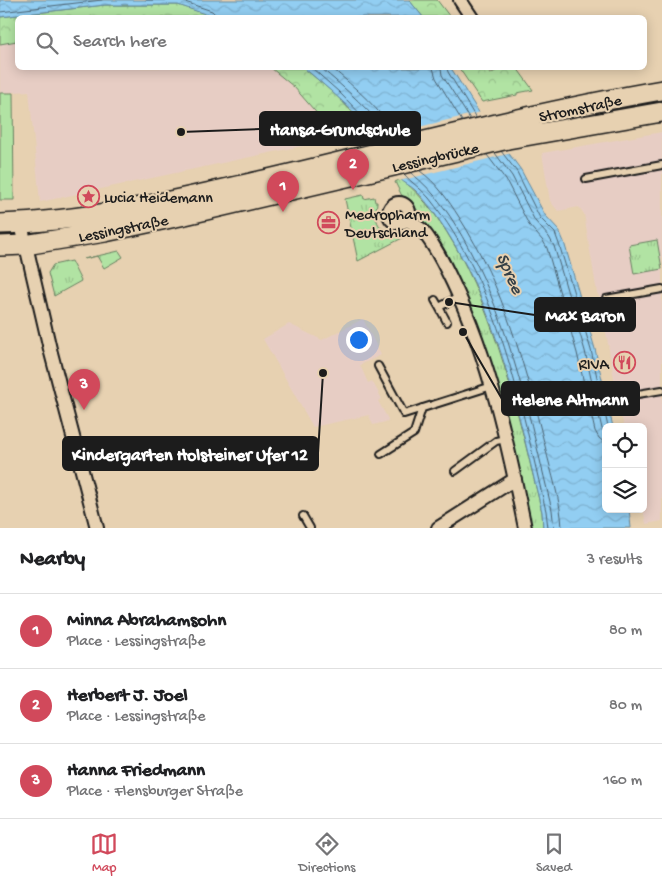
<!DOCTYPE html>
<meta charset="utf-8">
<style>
:root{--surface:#fff;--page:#f2f2f2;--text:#202124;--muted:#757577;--line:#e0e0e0;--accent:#d1495b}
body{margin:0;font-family:"Gochi Hand",sans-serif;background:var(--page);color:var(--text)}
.controls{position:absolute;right:15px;bottom:15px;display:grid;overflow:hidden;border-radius:8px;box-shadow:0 2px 12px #0003}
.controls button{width:45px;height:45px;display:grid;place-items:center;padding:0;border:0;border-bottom:1px solid var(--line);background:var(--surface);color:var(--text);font:25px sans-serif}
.you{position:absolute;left:358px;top:339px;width:18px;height:18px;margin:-12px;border:4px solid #fff;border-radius:50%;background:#1a73e8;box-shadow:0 0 0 8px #1a73e833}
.badge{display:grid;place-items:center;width:32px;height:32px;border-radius:50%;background:var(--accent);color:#fff;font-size:16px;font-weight:700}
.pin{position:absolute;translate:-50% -41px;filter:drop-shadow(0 1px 2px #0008)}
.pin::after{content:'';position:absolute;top:26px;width:18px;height:15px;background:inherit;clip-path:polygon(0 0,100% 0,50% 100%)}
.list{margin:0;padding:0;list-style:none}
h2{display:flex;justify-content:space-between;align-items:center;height:65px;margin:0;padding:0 20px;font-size:21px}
h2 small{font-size:16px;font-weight:400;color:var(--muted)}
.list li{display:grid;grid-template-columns:32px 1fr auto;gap:15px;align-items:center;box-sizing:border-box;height:75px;padding:0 20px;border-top:1px solid var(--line)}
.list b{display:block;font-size:19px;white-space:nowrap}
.list p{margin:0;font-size:16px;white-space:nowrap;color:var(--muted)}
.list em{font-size:16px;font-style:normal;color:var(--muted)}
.icon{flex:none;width:28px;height:28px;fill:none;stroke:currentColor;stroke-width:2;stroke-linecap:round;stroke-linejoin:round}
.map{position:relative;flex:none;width:662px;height:528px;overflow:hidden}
.search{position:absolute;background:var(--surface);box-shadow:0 2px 12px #0003;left:15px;right:15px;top:15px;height:55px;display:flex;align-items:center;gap:12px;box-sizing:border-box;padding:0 18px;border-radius:8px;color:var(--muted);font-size:19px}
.sheet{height:290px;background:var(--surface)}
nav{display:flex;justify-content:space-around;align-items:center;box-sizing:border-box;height:70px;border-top:1px solid var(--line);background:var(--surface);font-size:14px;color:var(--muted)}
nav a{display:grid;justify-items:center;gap:2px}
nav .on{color:var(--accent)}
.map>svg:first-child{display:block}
.built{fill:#e7cdc4}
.grass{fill:url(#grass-tufts);stroke:#668060}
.park{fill:url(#park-crowns);stroke:#668060}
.pitch{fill:#b1e3a3;stroke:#668060}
.water{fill:url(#water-waves);stroke:#63879c}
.pier{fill:#e7d1b1}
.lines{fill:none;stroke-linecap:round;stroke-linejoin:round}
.shore{stroke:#4b6372;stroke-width:1}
.lane-casing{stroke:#1c1c1c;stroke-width:10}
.street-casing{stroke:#1c1c1c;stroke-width:16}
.secondary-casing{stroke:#1c1c1c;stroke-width:22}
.lane{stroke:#e7d1b1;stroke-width:6}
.street{stroke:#e7d1b1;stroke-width:12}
.secondary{stroke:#e7d1b1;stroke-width:19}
.labels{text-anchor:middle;stroke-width:4;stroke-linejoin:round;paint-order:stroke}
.street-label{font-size:16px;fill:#1c1c1c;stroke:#e7d1b1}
.poi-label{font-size:16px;fill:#1c1c1c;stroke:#e7d1b1;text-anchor:start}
.water-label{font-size:18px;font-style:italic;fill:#344047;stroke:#e7d1b1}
.leader{fill:none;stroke:#1c1c1c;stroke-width:2}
.callout-dot{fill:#1c1c1c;stroke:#e7d1b1;stroke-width:2}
.callout{fill:#1c1c1c;stroke:#1c1c1c;stroke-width:2}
.callout-label{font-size:18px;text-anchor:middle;font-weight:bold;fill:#fff}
</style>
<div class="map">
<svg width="662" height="528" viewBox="0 0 662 528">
<defs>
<pattern id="grass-tufts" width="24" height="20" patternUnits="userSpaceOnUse" patternTransform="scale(1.25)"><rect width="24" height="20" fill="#b1e3a3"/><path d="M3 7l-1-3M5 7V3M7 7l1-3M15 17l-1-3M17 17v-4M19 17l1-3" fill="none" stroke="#98c28c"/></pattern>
<pattern id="park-crowns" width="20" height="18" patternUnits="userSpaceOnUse" patternTransform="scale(1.25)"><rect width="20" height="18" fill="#b1e3a3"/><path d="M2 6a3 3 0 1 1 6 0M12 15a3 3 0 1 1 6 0" fill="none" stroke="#98c28c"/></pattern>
<pattern id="water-waves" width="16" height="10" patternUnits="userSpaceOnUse" patternTransform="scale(1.25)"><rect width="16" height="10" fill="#92cef2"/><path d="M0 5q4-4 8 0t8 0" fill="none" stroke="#7db0cf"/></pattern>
</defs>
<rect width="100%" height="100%" fill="#e7d1b1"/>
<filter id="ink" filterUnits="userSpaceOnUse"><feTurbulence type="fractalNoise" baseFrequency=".02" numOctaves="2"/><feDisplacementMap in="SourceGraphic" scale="10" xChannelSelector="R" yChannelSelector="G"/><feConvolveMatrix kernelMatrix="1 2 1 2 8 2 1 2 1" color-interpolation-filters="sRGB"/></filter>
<g filter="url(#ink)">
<path class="built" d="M17,41L18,68H271L294,87L327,125L330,140L40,202L29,91L0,93V44Z
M662,132V521L646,524L643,509V427H624L618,401L600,298L597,293L584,214L579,207L558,211L550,201L542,153Z
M363,319L381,355L360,365L368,383L372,381L382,399L378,401L389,421L373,425L369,415L313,427L263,339L289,324L322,340Z"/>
<path class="grass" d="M662,96V106L504,133L501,129Z
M401,179C427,199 443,225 459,253C502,334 520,424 542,512L543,528H531L497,382L485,343L455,275L413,203L409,199L402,196L395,182Z
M363,195L364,199L374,197L375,202H377C377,206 376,210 376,214C376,232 392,234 406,236L358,261L345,199Z
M657,240L662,269L634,274L629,245Z
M119,251L123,257L104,268L97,256L84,259Z
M71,261L81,281L54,296L48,273L53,265Z"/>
<path class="park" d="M409,0H437L450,17H423Z
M105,5H178L217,17L18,18L17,41L0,44V17Z
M271,68H304L336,95L375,136L363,140L358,133L330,140L327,125L294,87Z
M459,68H485L490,74L501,68H517L533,90L517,93V95L482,102Z"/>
<path class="pitch" d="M0,93H13L14,200H0Z"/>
<path class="water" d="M0,0H409L423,17L217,18L178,5H105L0,17Z
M304,68H451L480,114L521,170L545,215L559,230L564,242L595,349L613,427H606V509H629L631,528H543L542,512C517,410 497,301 435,214C429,206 423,197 415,190C411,186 404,183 400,179C390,166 385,149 375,136C355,111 328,88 304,68Z"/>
<path class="pier" d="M481,112L512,153L399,181L373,138Z"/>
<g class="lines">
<path class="shore" d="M146,0H179L212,11L215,14V18
M0,12L102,0
M312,68L339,92L379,133L383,140
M321,68C343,87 375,113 390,139
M332,68C355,88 382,110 397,137
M433,68L436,78L462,121
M441,68L442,75L470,119
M447,68L448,72L476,118
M501,151L517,172L540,218L555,233L559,244L591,350L608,427
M495,153L512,176L535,221L549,237L554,246L585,351L602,429L606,434
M487,155L506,180L529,225L543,241L547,248L577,353L595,431L599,438L606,444
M420,171C437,183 448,200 459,217C504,287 525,367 545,446C551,473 561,501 562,528
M411,173C436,192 453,219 468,247C512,329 530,420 552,510L554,528
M404,174C411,183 421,188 429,198C500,287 520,403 546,511L548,528"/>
<defs>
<path id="lane" d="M586,179L662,165
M606,299L662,289
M435,300L439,307L459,297
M439,307L447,322
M378,366L404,414L492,386
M614,398L662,390
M381,454L414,433L422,408
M455,471L496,441L505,439
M303,516L310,528"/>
<path id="street" d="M460,0L472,18
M389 213a10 10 0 1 1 20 0a10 10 0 1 1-20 0Z
M406,219C411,223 418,226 422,230C435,245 445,266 453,283C490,361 508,444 525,528
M21,224L50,349L97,528
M438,528L515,479"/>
<path id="secondary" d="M0,224C90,221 177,200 264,180C396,149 528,113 662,90
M0,246L25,245L105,232L185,215L508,139L662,112"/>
</defs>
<use href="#lane" class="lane-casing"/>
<use href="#street" class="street-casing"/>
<use href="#secondary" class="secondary-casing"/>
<use href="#lane" class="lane"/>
<use href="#street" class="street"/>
<use href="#secondary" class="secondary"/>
</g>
</g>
<defs>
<symbol id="sight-ring" viewBox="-11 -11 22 22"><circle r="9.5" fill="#e7d1b1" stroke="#d1495b" stroke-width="1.5"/><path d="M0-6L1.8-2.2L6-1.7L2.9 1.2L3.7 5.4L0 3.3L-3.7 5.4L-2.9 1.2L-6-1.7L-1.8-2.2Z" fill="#d1495b"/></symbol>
<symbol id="office-ring" viewBox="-11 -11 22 22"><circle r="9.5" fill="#e7d1b1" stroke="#d1495b" stroke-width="1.5"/><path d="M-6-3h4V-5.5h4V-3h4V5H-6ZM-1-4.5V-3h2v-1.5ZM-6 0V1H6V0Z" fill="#d1495b"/></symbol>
<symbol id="restaurant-ring" viewBox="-11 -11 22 22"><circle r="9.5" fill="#e7d1b1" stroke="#d1495b" stroke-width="1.5"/><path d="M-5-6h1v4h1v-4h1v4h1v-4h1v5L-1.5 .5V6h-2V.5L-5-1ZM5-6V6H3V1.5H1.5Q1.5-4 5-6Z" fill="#d1495b"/></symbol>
</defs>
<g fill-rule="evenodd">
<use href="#sight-ring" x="76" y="184" width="25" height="25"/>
<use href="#office-ring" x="316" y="210" width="25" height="25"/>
<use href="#restaurant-ring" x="612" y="350" width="25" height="25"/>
</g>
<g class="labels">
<g class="street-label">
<text transform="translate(580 107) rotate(-12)" y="6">Stromstraße</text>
<text transform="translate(435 156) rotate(-13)" y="6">Lessingbrücke</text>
<text transform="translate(123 227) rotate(-11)" y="6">Lessingstraße</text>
</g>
<g class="poi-label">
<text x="104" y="202">Lucia Heidemann</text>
<text x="345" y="219">Medropharm<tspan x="345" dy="18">Deutschland</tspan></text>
<text x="609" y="369" text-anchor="end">RIVA</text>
</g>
<g class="water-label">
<text transform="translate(511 273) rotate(66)" y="6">Spree</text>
</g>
</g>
<path class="leader" d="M181 132L260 129M449 302L535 315M463 332L502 399M323 373L318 453"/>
<g class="callout-dot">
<circle cx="181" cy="132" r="5"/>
<circle cx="449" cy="302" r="5"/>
<circle cx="463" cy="332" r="5"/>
<circle cx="323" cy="373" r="5"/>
</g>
<g class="callout">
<rect x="260" y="112" width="160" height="33" rx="5"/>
<rect x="535" y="298" width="100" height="33" rx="5"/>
<rect x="502" y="382" width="137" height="33" rx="5"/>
<rect x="63" y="437" width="255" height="33" rx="5"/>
</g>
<g class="callout-label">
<text x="340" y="135">Hansa-Grundschule</text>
<text x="585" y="321">Max Baron</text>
<text x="570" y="405">Helene Altmann</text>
<text x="190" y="460">Kindergarten Holsteiner Ufer 12</text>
</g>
</svg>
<div class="controls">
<button><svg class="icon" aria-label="locate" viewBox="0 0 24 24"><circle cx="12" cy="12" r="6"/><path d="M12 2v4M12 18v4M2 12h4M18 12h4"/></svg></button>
<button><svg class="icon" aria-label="layers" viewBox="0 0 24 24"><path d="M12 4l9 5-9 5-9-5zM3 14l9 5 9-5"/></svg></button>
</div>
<div class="you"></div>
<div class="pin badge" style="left:283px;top:212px">1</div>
<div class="pin badge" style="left:353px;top:190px">2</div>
<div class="pin badge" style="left:84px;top:410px">3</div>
<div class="search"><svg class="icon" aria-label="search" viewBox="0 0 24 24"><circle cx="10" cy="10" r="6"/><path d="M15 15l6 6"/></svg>Search here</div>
</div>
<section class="sheet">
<h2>Nearby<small>3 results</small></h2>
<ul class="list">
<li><span class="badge">1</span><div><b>Minna Abrahamsohn</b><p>Place · Lessingstraße</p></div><em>80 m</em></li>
<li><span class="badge">2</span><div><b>Herbert J. Joel</b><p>Place · Lessingstraße</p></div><em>80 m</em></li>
<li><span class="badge">3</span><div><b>Hanna Friedmann</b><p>Place · Flensburger Straße</p></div><em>160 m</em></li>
</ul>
</section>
<nav>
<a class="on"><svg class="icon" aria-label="map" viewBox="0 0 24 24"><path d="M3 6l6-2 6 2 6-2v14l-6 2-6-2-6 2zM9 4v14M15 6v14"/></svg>Map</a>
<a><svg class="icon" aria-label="directions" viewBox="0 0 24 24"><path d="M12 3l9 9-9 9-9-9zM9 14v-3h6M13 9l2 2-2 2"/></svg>Directions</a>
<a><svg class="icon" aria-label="saved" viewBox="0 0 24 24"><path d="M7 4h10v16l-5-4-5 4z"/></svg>Saved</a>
</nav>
